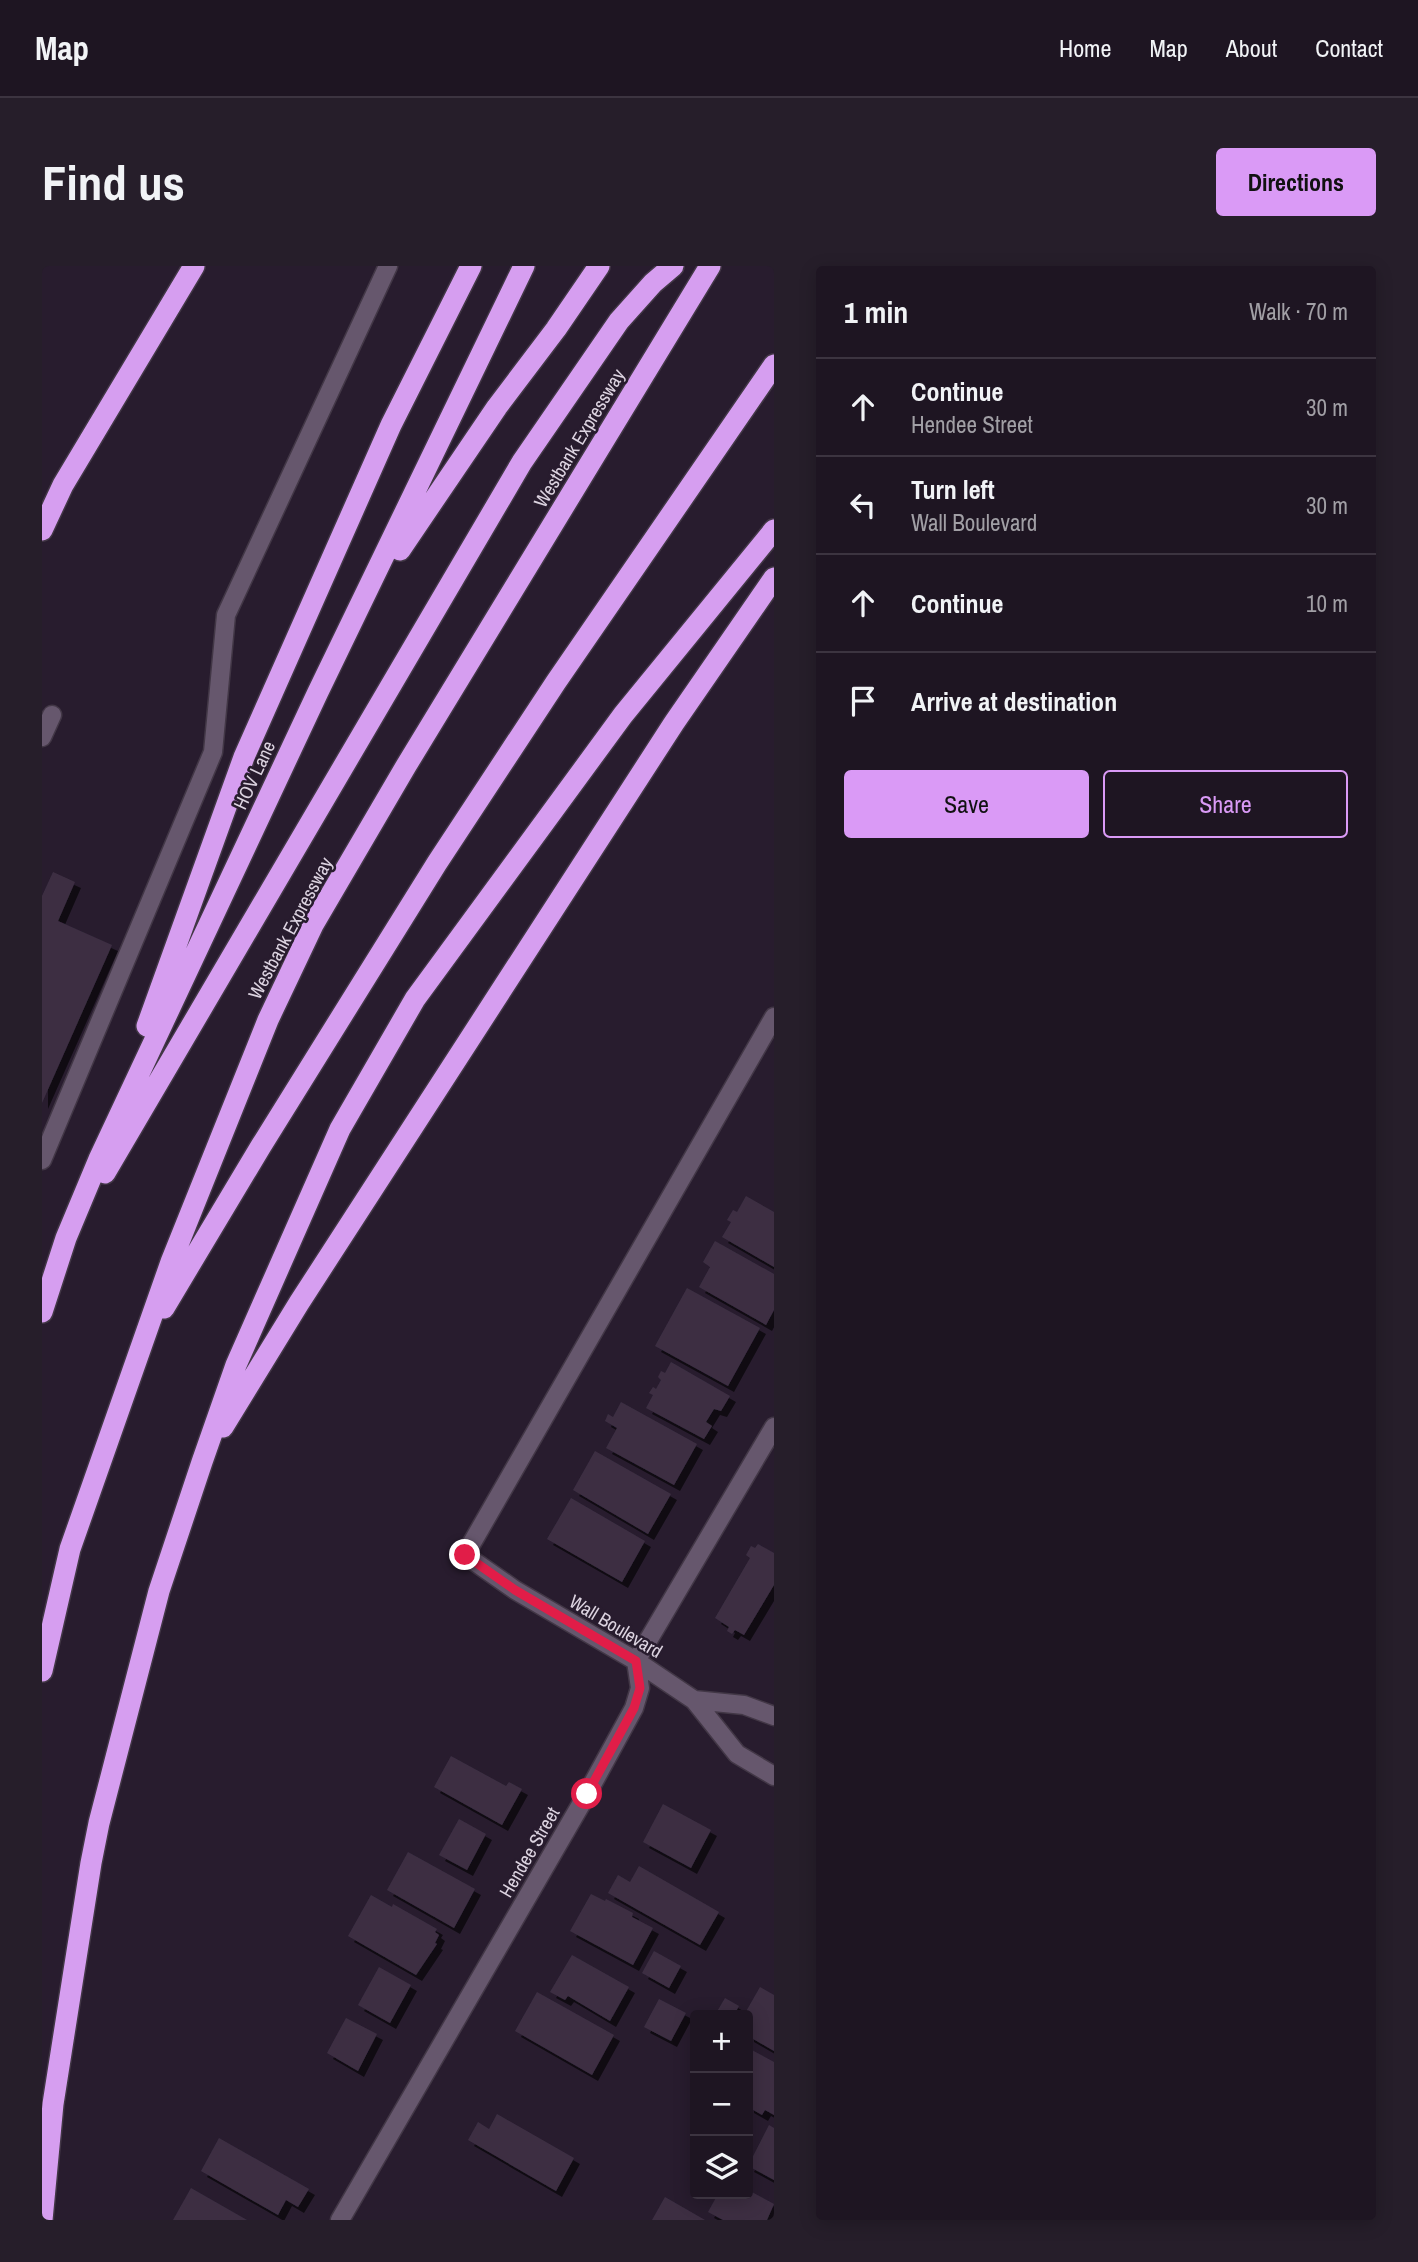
<!DOCTYPE html>
<meta charset="utf-8">
<style>
:root{--surface:#1e1522;--page:#261e2a;--text:#f1f3f6;--muted:#a19fa5;--line:#3c3440;--accent:#da9af6}
body{margin:0;font-family:"Archivo Narrow",sans-serif;background:var(--page);color:var(--text)}
.controls{position:absolute;right:21px;bottom:21px;display:grid;overflow:hidden;border-radius:7px;box-shadow:0 4px 18px #0003}
.controls button{width:63px;height:63px;display:grid;place-items:center;padding:0;border:0;border-bottom:2px solid var(--line);background:var(--surface);color:var(--text);font:35px sans-serif}
.stop{position:absolute;width:21px;height:21px;margin:-16px;border:5px solid #e11d48;border-radius:50%;background:#fff}
.stop.end{background:#e11d48;border-color:#fff;box-shadow:0 2px 7px #0008}
.list{margin:0;padding:0;list-style:none}
h2{display:flex;justify-content:space-between;align-items:center;height:91px;margin:0;padding:0 28px;font-size:30px}
h2 small{font-size:23px;font-weight:400;color:var(--muted)}
.list li{display:grid;grid-template-columns:46px 1fr auto;gap:21px;align-items:center;box-sizing:border-box;height:98px;padding:0 28px;border-top:2px solid var(--line)}
.list b{display:block;font-size:26px;white-space:nowrap}
.list p{margin:0;font-size:23px;white-space:nowrap;color:var(--muted)}
.list em{font-size:23px;font-style:normal;color:var(--muted)}
.actions{display:flex;gap:14px;padding:21px 28px}
.actions a{flex:1;padding:16px 0;border:2px solid var(--accent);border-radius:7px;text-align:center;font-size:24px;color:var(--accent)}
.actions .main{background:var(--accent);color:#111}
.icon{flex:none;width:38px;height:38px;fill:none;stroke:currentColor;stroke-width:2;stroke-linecap:round;stroke-linejoin:round}
.map{position:relative;flex:none;width:732px;height:1954px;overflow:hidden;border-radius:7px}
header{display:flex;align-items:center;gap:42px;box-sizing:border-box;height:98px;padding:0 35px;background:var(--surface);border-bottom:2px solid var(--line)}
header strong{font-size:33px}
nav{display:flex;gap:38px;margin-inline-start:auto;font-size:24px}
.intro{display:flex;align-items:center;justify-content:space-between;box-sizing:border-box;height:168px;padding:0 42px}
h1{margin:0;font-size:49px}
.button{padding:18px 32px;border-radius:7px;background:var(--accent);color:#111;font-size:24px;font-weight:700}
main{display:flex;gap:42px;padding:0 42px}
aside{flex:1;background:var(--surface);border-radius:7px;box-shadow:0 4px 18px #0003}
.map>svg:first-child{display:block}
.building{fill:#3c2f43;filter:url(#shadow)}
.lines{fill:none;stroke-linecap:round;stroke-linejoin:round}
.lane-casing{stroke:#423746;stroke-width:21}
.street-casing{stroke:#423746;stroke-width:21}
.highway-casing{stroke:#423746;stroke-width:24}
.lane{stroke:#66576d;stroke-width:18}
.street{stroke:#66576d;stroke-width:18}
.highway{stroke:#d69ef0;stroke-width:21}
.route{stroke:#e11d48;stroke-width:9}
.labels{text-anchor:middle;stroke-width:5;stroke-linejoin:round;paint-order:stroke}
.street-label{font-size:19px;fill:#dcd3e0;stroke:#281c2e}
</style>
<header>
<strong>Map</strong>
<nav><a>Home</a><a>Map</a><a>About</a><a>Contact</a></nav>
</header>
<div class="intro"><h1>Find us</h1><a class="button">Directions</a></div>
<main>
<div class="map">
<svg width="732" height="1954" viewBox="0 0 732 1954">
<defs>
<filter id="shadow"><feDropShadow dx="6" dy="6" stdDeviation="0" flood-color="#0009"/></filter>
</defs>
<rect width="100%" height="100%" fill="#281c2e"/>
<path class="building" d="M11,606L33,616L16,655L70,679L0,837V630Z
M704,930L732,946V1001L680,971L689,956L685,954L691,944L695,946Z
M673,975L732,1008V1044L724,1059L657,1021L668,1001L661,996Z
M645,1022L718,1062L686,1120L613,1080Z
M629,1096L688,1130L679,1145L672,1143L664,1156L670,1160L662,1173L604,1142L611,1129L607,1127L611,1121L614,1123L619,1114L616,1111L619,1105L623,1107Z
M579,1136L655,1178L632,1219L564,1182L575,1162L563,1155L566,1148L571,1151Z
M553,1185L629,1228L606,1268L531,1224Z
M529,1232L603,1275L580,1316L505,1273Z
M716,1278L732,1287V1319L702,1369L693,1364L690,1368L685,1365L687,1361L673,1352L708,1292L704,1289L709,1280L713,1282Z
M409,1490L464,1520L467,1516L480,1523L460,1559L392,1521Z
M621,1538L669,1564L649,1602L601,1576Z
M417,1553L444,1568L425,1604L397,1589Z
M366,1586L433,1623L412,1662L345,1624Z
M597,1600L677,1646L658,1679L566,1627L576,1609L588,1616Z
M549,1628L563,1635L564,1633L591,1647L590,1651L611,1662L591,1699L528,1665Z
M329,1629L350,1641L351,1638L395,1663L393,1666L397,1669L393,1677L395,1678L374,1709L306,1670Z
M612,1685L639,1700L627,1722L600,1707Z
M530,1689L587,1721L568,1755L526,1730L523,1734L508,1726Z
M337,1701L369,1719L348,1757L316,1739Z
M718,1721L732,1729V1785L706,1770V1749H702Z
M495,1726L572,1769L550,1809L473,1765Z
M683,1732L697,1740L692,1749H673Z
M617,1733L644,1747L629,1775L602,1761Z
M304,1752L335,1768L316,1805L285,1787Z
M706,1782L732,1796V1849L723,1844L720,1849L706,1841Z
M455,1848L532,1892L514,1925L426,1874L436,1856L447,1863Z
M727,1859L732,1862V1914L706,1900Z
M177,1872L267,1923L256,1941L244,1934L236,1949L159,1905Z
M149,1922L205,1954H131Z
M706,1924L732,1938L725,1954H681L666,1946L676,1928H706Z
M623,1931L663,1954H610Z"/>
<g class="lines">
<defs>
<path id="lane" d="M0,471L10,449
M0,894L171,486L184,349L346,0"/>
<path id="street" d="M732,751L423,1289L473,1324L594,1395L652,1434L695,1488L732,1510
M652,1434L702,1439L732,1450
M298,1954L545,1528L592,1442L598,1422L594,1395L732,1161"/>
<path id="highway" d="M0,264L21,219L152,0
M358,284L455,141L514,63L557,0
M105,760L202,491L349,159L429,0
M63,907L480,196L577,55L611,17L631,0
M122,1042L219,880L395,597L514,416L732,99
M0,1046L24,972L57,893L276,426L482,0
M181,1161L257,1037L632,457L732,312
M0,1405L28,1283L129,996L226,754L271,659L364,500L668,0
M0,1954L11,1838L49,1597L57,1557L117,1325L160,1196L194,1099L298,863L373,733L581,449L732,264"/>
</defs>
<use href="#lane" class="lane-casing"/>
<use href="#street" class="street-casing"/>
<use href="#highway" class="highway-casing"/>
<use href="#lane" class="lane"/>
<use href="#street" class="street"/>
<use href="#highway" class="highway"/>
</g>
<g class="lines">
<path class="route" d="M423,1289L473,1324L594,1395L598,1422L592,1442L545,1528"/>
</g>
<g class="labels">
<g class="street-label">
<text transform="translate(537 172) rotate(-59)" y="7">Westbank Expressway</text>
<text transform="translate(212 509) rotate(-65)" y="7">HOV Lane</text>
<text transform="translate(248 662) rotate(-62)" y="7">Westbank Expressway</text>
<text transform="translate(574 1360) rotate(31)" y="7">Wall Boulevard</text>
<text transform="translate(487 1586) rotate(-60)" y="7">Hendee Street</text>
</g>
</g>
</svg>
<div class="controls">
<button>+</button>
<button>−</button>
<button><svg class="icon" aria-label="layers" viewBox="0 0 24 24"><path d="M12 4l9 5-9 5-9-5zM3 14l9 5 9-5"/></svg></button>
</div>
<div class="stop" style="left:545px;top:1528px"></div>
<div class="stop end" style="left:423px;top:1289px"></div>
</div>
<aside>
<h2>1 min<small>Walk · 70 m</small></h2>
<ul class="list">
<li><svg class="icon" aria-label="ahead" viewBox="0 0 24 24"><path d="M12 20V5M6 11l6-6 6 6"/></svg><div><b>Continue</b><p>Hendee Street</p></div><em>30 m</em></li>
<li><svg class="icon" aria-label="left" viewBox="0 0 24 24"><path d="M17 20v-9H6M10 6l-5 5 5 5"/></svg><div><b>Turn left</b><p>Wall Boulevard</p></div><em>30 m</em></li>
<li><svg class="icon" aria-label="ahead" viewBox="0 0 24 24"><path d="M12 20V5M6 11l6-6 6 6"/></svg><div><b>Continue</b></div><em>10 m</em></li>
<li><svg class="icon" aria-label="arrive" viewBox="0 0 24 24"><path d="M6 21V4h12l-3 4 3 4H6"/></svg><div><b>Arrive at destination</b></div></li>
</ul>
<div class="actions"><a class="main">Save</a><a>Share</a></div>
</aside>
</main>
